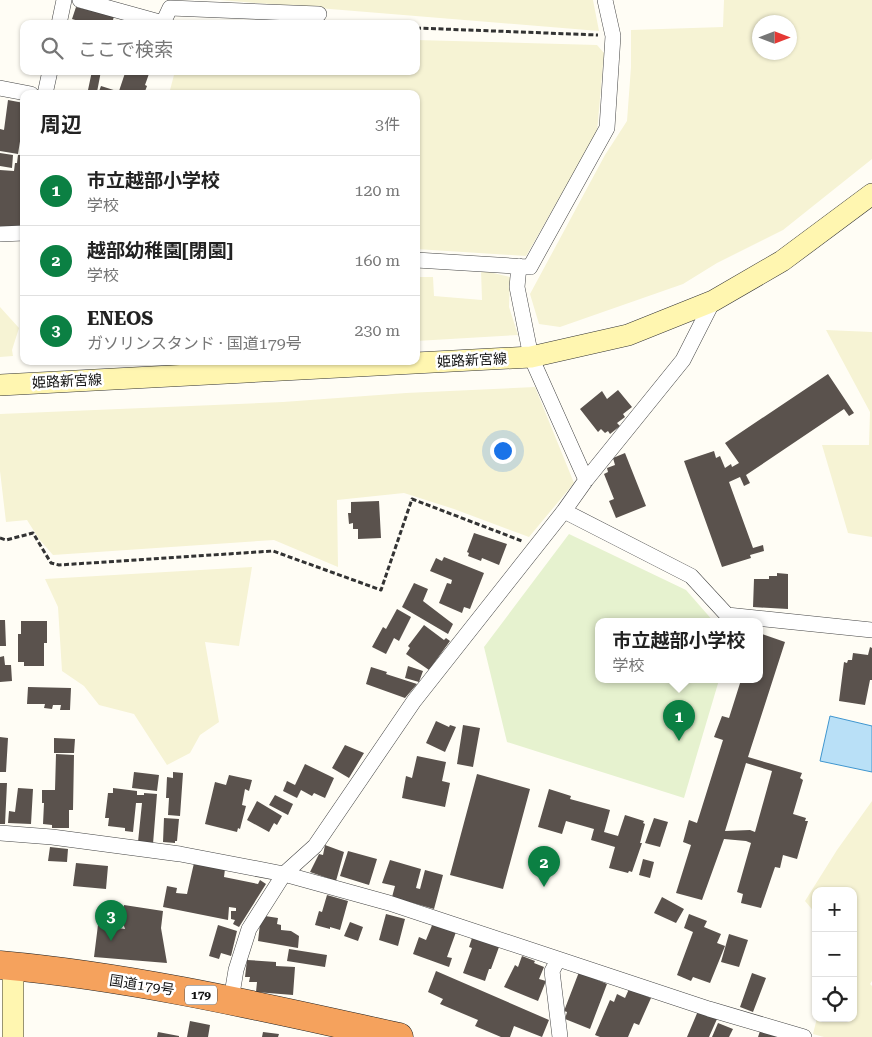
<!DOCTYPE html>
<html lang="ja">
<meta charset="utf-8">
<style>
:root{--surface:#fff;--page:#f2f2f2;--text:#222;--muted:#767676;--line:#e0e0e0;--accent:#0b8043}
body{margin:0;font-family:"Roboto Serif","Noto Sans JP",serif;background:var(--page);color:var(--text)}
.controls{position:absolute;right:15px;bottom:15px;display:grid;overflow:hidden;border-radius:10px;box-shadow:0 1px 4px #0004}
.controls button{width:45px;height:45px;display:grid;place-items:center;padding:0;border:0;border-bottom:1px solid var(--line);background:var(--surface);color:var(--text);font:25px sans-serif}
.compass{position:absolute;left:752px;top:15px;width:45px;height:45px;border-radius:50%;background:var(--surface);box-shadow:0 1px 4px #0004;rotate:90deg}
.you{position:absolute;left:502px;top:450px;width:18px;height:18px;margin:-12px;border:4px solid #fff;border-radius:50%;background:#1a73e8;box-shadow:0 0 0 8px #1a73e833}
.badge{display:grid;place-items:center;width:32px;height:32px;border-radius:50%;background:var(--accent);color:#fff;font-size:16px;font-weight:700}
.pin{position:absolute;translate:-50% -41px;filter:drop-shadow(0 1px 2px #0008)}
.pin::after{content:'';position:absolute;top:26px;width:18px;height:15px;background:inherit;clip-path:polygon(0 0,100% 0,50% 100%)}
.popup{position:absolute;left:595px;top:618px;width:168px;height:65px;box-sizing:border-box;display:grid;place-content:center;border-radius:10px;background:var(--surface);filter:drop-shadow(0 1px 4px #0005);font-size:16px;white-space:nowrap;color:var(--muted)}
.popup b{font-size:19px;color:var(--text)}
.popup::after{content:'';position:absolute;left:50%;top:100%;margin-left:-10px;border:10px solid transparent;border-top-color:var(--surface)}
.list{margin:0;padding:0;list-style:none}
h2{display:flex;justify-content:space-between;align-items:center;height:65px;margin:0;padding:0 20px;font-size:21px}
h2 small{font-size:16px;font-weight:400;color:var(--muted)}
.list li{display:grid;grid-template-columns:32px 1fr auto;gap:15px;align-items:center;box-sizing:border-box;height:70px;padding:0 20px;border-top:1px solid var(--line)}
.list b{display:block;font-size:19px;white-space:nowrap}
.list p{margin:0;font-size:16px;white-space:nowrap;color:var(--muted)}
.list em{font-size:16px;font-style:normal;color:var(--muted)}
.icon{flex:none;width:28px;height:28px;fill:none;stroke:currentColor;stroke-width:2;stroke-linecap:round;stroke-linejoin:round}
.map{position:relative;flex:none;width:872px;height:1037px;overflow:hidden}
.search{position:absolute;background:var(--surface);box-shadow:0 1px 4px #0004;left:20px;top:20px;width:400px;height:55px;display:flex;align-items:center;gap:12px;box-sizing:border-box;padding:0 18px;border-radius:10px;color:var(--muted);font-size:19px}
.panel{position:absolute;background:var(--surface);box-shadow:0 1px 4px #0004;left:20px;top:90px;width:400px;height:275px;border-radius:10px}
.map>svg:first-child{display:block}
.farmland{fill:#f6f3d4;fill-rule:evenodd}
.pitch{fill:#e6f2cf}
.water{fill:#b9e0f7;stroke:#3f96cf}
.building{fill:#5a524d;fill-rule:evenodd}
.lines{fill:none;stroke-linecap:round;stroke-linejoin:round}
.street-casing{stroke:#444;stroke-width:16}
.secondary-casing{stroke:#333;stroke-width:22}
.highway-casing{stroke:#222;stroke-width:29}
.path{stroke:#333;stroke-width:3;stroke-dasharray:5 2.5;stroke-linecap:butt}
.street{stroke:#fff;stroke-width:15}
.secondary{stroke:#fff6b0;stroke-width:21}
.highway{stroke:#f5a25d;stroke-width:28}
.labels{text-anchor:middle;stroke-width:5;stroke-linejoin:round;paint-order:stroke}
.shield{fill:#fff;stroke:#585858;stroke-width:1}
.shield-label{font-size:12px;font-weight:bold;fill:#111}
.street-label{font-size:14px;fill:#111;stroke:#fff}
</style>
<div class="map">
<svg width="872" height="1037" viewBox="0 0 872 1037">
<rect width="100%" height="100%" fill="#fffdf5"/>
<path class="farmland" d="M220,0H593L599,31Z
M724,0H872V159L783,230L717,263L683,284L560,327L539,324L530,294L605,155L627,121L631,67V30L723,27ZM790,22V52H760V22Z
M416,40L597,45L604,53L597,132L526,256L416,249V94H169L175,71H416Z
M481,270L510,277L509,307L518,335L416,341V277H433L434,296L482,300Z
M0,307L19,328L12,350L13,356L0,357Z
M826,330L872,332V537L848,533L822,445H869L870,412Z
M535,387L574,483L529,537L454,509L404,493L337,500L338,567L274,540L53,555L39,539L27,520L6,522L0,471V414L283,402L406,393Z
M252,567L239,646L205,642L219,722L200,735L190,753L167,765L134,714L99,705L84,686L62,671L58,607L45,579Z
M872,801V981L870,984L872,986V1037H824L813,1034L817,1018H853V891H816V914L805,901L837,850Z"/>
<path class="pitch" d="M569,534L686,590L714,622H599V680H719L684,798L507,742L484,647Z"/>
<path class="water" d="M830,716L872,726V772L820,761Z"/>
<path class="building" d="M76,7L92,11L93,9L114,16L112,24H81L82,22L72,19Z
M92,71H101L97,92L88,90Z
M122,71H150L145,85L147,86L144,94H128L119,91L125,73Z
M101,86L123,93V94H98Z
M8,100L24,103V136L21,135L18,154L0,151V129L4,130Z
M0,153L13,155L12,168L0,166Z
M18,155H24V219H21V230L0,229V170L14,171L15,163H17Z
M828,374L854,413L849,416L844,409L746,475L750,483L744,486L740,477L729,482L753,548L763,545L764,551L750,555L751,558L722,567L684,461L714,451L716,458L720,456L725,468L731,464L732,467L739,463L725,443Z
M618,390L632,407L623,414L625,417L617,423L620,426L610,434L608,431L605,433L601,429L598,432L580,409L602,391L607,399Z
M625,453L646,506L616,518L609,501L614,499L604,474L608,472L607,468L615,465L613,458Z
M379,501L381,538L358,539V529H353V523L349,524L348,513H351V502Z
M474,533L507,544L499,565L482,558L481,561L468,556L469,553L467,552Z
M444,557L484,573L470,609L464,607L462,613L439,603L447,583L451,584L452,580L430,571L436,558L442,561Z
M777,573L788,574V609L753,607L754,579H769V576H777Z
M414,583L428,589L423,601L453,624L448,634L402,607Z
M397,609L411,617L399,641L394,638L386,654L372,647L383,627L386,629Z
M0,620H5L6,646H0Z
M21,621H47V643H44V666H24V662H18V634H21Z
M424,625L444,640L446,638L450,641L429,670L406,654L410,648L408,646Z
M759,633L785,642L748,757L802,773L800,778L803,780L793,814L806,818L805,821H808L797,859L783,855L780,868L775,867L761,908L741,903L743,894L737,892L751,843L746,841L724,839L702,900L676,893L691,845L683,842L689,820L697,823L723,740L714,737L722,716L729,718L741,680H759ZM746,763L772,771L755,832L750,830L725,831Z
M870,647L872,648V680H870L865,705L839,701L844,662L847,663L848,660H852L853,653L868,655Z
M4,656L5,665H11L12,681L0,682V657Z
M408,666L423,671L419,682L405,678Z
M371,667L387,672L386,674L417,684L405,698L366,684Z
M28,687L71,688L70,710H60L61,705H53L52,709L44,708L45,704H27Z
M436,721L449,727L450,725L456,727L445,752L426,743Z
M463,725L480,728L473,767L457,764Z
M0,737L8,738L6,772H0Z
M54,738L75,739L74,753H54Z
M345,745L364,753L349,778L332,768Z
M56,754L74,755L73,810H69V828H52V825L43,824L44,803H42V790H55Z
M417,756L446,762L442,781L450,783L445,807L402,798L406,776L412,778Z
M305,764L334,778L325,798L314,793L312,796L301,790L297,798L283,791L287,781L295,785Z
M134,772L159,775L157,791L132,788Z
M173,772L183,773L180,816L168,815L169,798H166L167,777L173,778Z
M477,774L530,789L503,889L450,875Z
M229,775L252,780L249,791L245,789L242,805L246,806L240,829L238,828L237,832L205,824L215,782L226,785Z
M0,783H7L5,824H0Z
M18,788L33,789L31,824L8,823L9,811L15,812Z
M113,788L137,791V795H144V793L157,794L153,844L138,842L142,803H136L133,832L125,831V828L108,826L109,818H105L108,793H113Z
M549,789L571,796L570,799L610,810L604,832L618,836L625,815L644,821L643,823L645,824L640,843H642L632,872L629,871L628,873L609,868L615,847L591,840L594,829L566,821L562,834L538,827Z
M275,795L293,804L288,815L269,805Z
M257,801L282,816L277,825L274,823L269,832L247,820Z
M164,818L179,819L177,841H175V843L163,842Z
M654,818L668,822L660,847L645,843Z
M325,845L344,852L336,881L310,872L319,854L323,855Z
M50,847L68,849L67,862L48,861Z
M348,851L377,859L369,885L340,876Z
M643,859L654,862L650,878L639,875Z
M390,860L421,869L416,888L420,889L425,870L443,875L434,909L392,897L395,886L382,883Z
M76,863L108,866L106,889L73,886Z
M194,863L225,869L224,877L258,884L260,880L266,884L239,927L233,924L235,920L231,919V911H236V908L229,907L228,920L163,907L167,886L177,888L176,893L187,894Z
M327,895L348,901L340,930L330,927V929L315,925L319,911L322,912Z
M662,897L684,909L676,923L654,913Z
M124,905L163,911L161,928L167,963L94,957L98,925L125,929L123,923L121,922Z
M386,914L405,919L398,946L379,940Z
M689,914L707,921L704,927L721,934L717,943L725,946L710,983L693,977L691,981L677,975L693,932L684,928Z
M265,916L278,918L277,924L281,925V930L291,931L299,936L298,948L258,941L260,924Z
M350,922L363,927L358,941L344,936Z
M433,923L456,932L447,957L452,958L449,967L413,954L419,937L426,940Z
M218,925L237,931L231,956L221,953L219,959L209,956Z
M729,934L748,940L739,967L721,962Z
M472,938L499,947L491,969H489L485,981L463,973L472,948L469,947Z
M289,949L327,955L325,967L287,961Z
M522,956L535,961L534,963L544,967L539,979L546,981L538,1001L504,987L515,965L518,967Z
M247,960L276,962V966L295,967L293,995L256,992L257,982H249L250,977H245Z
M436,971L549,1020L542,1037L514,1026L510,1037H501L475,1026L478,1020L440,1004L443,999L428,992Z
M579,972L607,984L590,1029L565,1019L567,1012L564,1011Z
M752,973L766,978L753,1012L740,1007Z
M629,989L651,998L639,1025L634,1023L628,1037H600L595,1035L610,1000L614,1002L617,994L625,998Z
M698,1011L717,1019L709,1037H687Z
M190,1021L210,1025L208,1037H187Z
M718,1023L733,1029L729,1037H712Z
M760,1031L779,1037H758Z
M158,1032L179,1036V1037H157Z
M263,1032L279,1034L278,1037H262Z"/>
<g class="lines">
<defs>
<path id="street" d="M80,0L163,23L170,8L319,14
M59,24L64,0
M0,88L31,94
M45,94L50,71
M0,234L24,233
M416,260L530,267L607,128L613,36L605,0
M519,266L517,287L531,357L586,480
M564,511L691,576L727,615L872,630
M0,833L52,837L180,854L284,874L389,903L709,1009L804,1037
M558,960L552,971L560,1037
M231,1000L236,970L249,929L284,874L315,846L414,701L564,511L586,480L683,360L713,301"/>
<path id="secondary" d="M0,385L531,357L628,335L713,301L782,261L872,194
M13,966V1037"/>
<path id="highway" d="M0,965C135,977 267,1008 399,1037"/>
</defs>
<use href="#street" class="street-casing"/>
<use href="#secondary" class="secondary-casing"/>
<use href="#highway" class="highway-casing"/>
<path class="path" d="M416,28L598,35
M0,538L6,540L33,533L51,563L59,565L273,551L381,590L412,499L522,541"/>
<use href="#street" class="street"/>
<use href="#secondary" class="secondary"/>
<use href="#highway" class="highway"/>
</g>
<g class="labels">
<rect class="shield" x="185" y="985.5" width="32" height="19" rx="4"/>
<g class="shield-label">
<text x="201" y="999">179</text>
</g>
<g class="street-label">
<text transform="translate(472 360) rotate(-3)" y="5">姫路新宮線</text>
<text transform="translate(67 381) rotate(-3)" y="5">姫路新宮線</text>
<text transform="translate(142 985) rotate(9)" y="5">国道179号</text>
</g>
</g>
</svg>
<div class="controls">
<button>+</button>
<button>−</button>
<button><svg class="icon" aria-label="locate" viewBox="0 0 24 24"><circle cx="12" cy="12" r="6"/><path d="M12 2v4M12 18v4M2 12h4M18 12h4"/></svg></button>
</div>
<svg class="compass" viewBox="-18 -18 36 36"><path d="M0-13l5 13h-10z" fill="#e53935"/><path d="M0 13l5-13h-10z" fill="#767676"/></svg>
<div class="you"></div>
<div class="pin badge" style="left:679px;top:741px">1</div>
<div class="popup"><b>市立越部小学校</b>学校</div>
<div class="pin badge" style="left:544px;top:887px">2</div>
<div class="pin badge" style="left:111px;top:941px">3</div>
<div class="search"><svg class="icon" aria-label="search" viewBox="0 0 24 24"><circle cx="10" cy="10" r="6"/><path d="M15 15l6 6"/></svg>ここで検索</div>
<section class="panel">
<h2>周辺<small>3件</small></h2>
<ul class="list">
<li><span class="badge">1</span><div><b>市立越部小学校</b><p>学校</p></div><em>120 m</em></li>
<li><span class="badge">2</span><div><b>越部幼稚園[閉園]</b><p>学校</p></div><em>160 m</em></li>
<li><span class="badge">3</span><div><b>ENEOS</b><p>ガソリンスタンド · 国道179号</p></div><em>230 m</em></li>
</ul>
</section>
</div>
